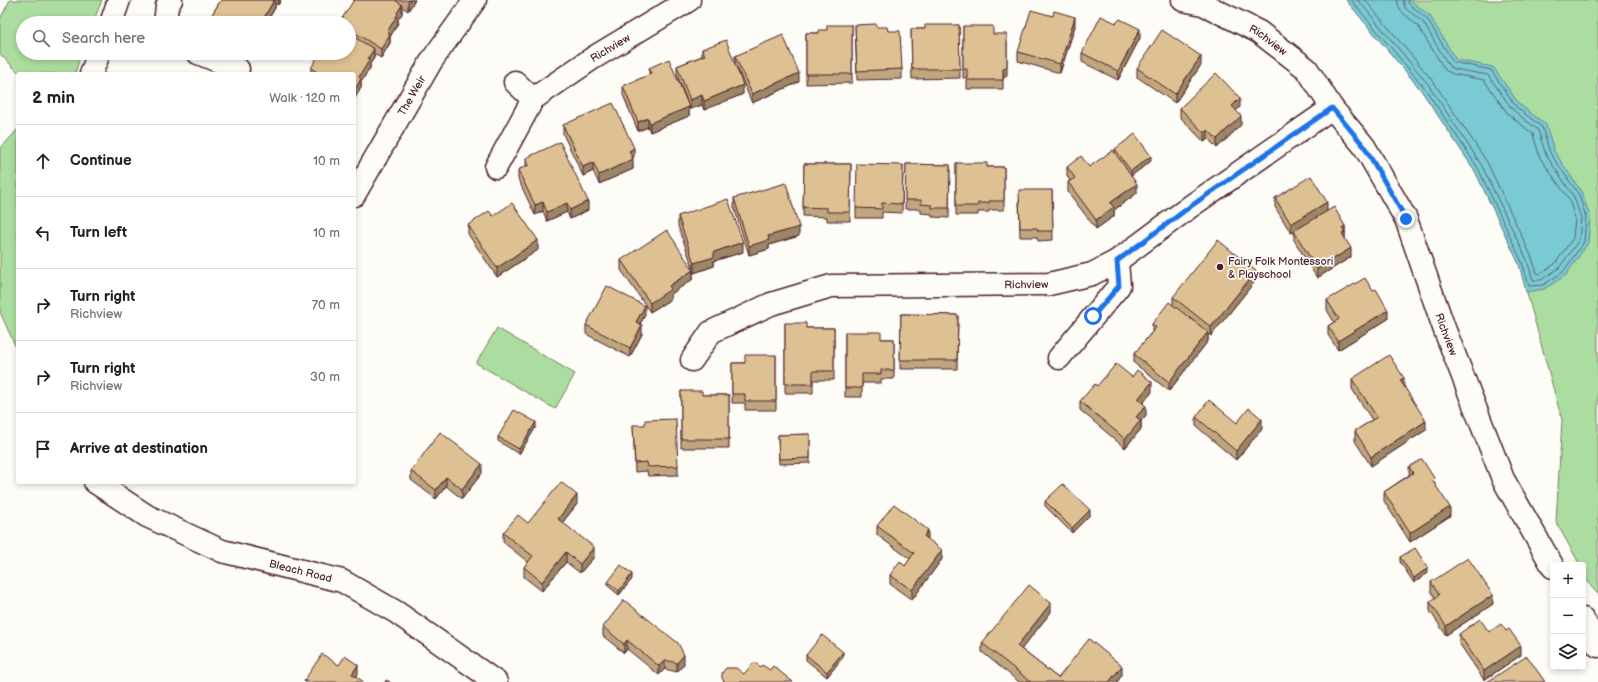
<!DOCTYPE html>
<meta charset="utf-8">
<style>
:root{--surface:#fff;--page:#f2f2f2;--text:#202124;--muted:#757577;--line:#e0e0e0}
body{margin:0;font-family:"Balsamiq Sans",sans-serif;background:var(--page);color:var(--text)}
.controls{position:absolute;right:12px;bottom:12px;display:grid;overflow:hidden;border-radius:4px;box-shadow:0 2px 6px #0003}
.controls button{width:36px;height:36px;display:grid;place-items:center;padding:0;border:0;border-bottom:1px solid var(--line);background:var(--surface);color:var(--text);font:20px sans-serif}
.stop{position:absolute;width:12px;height:12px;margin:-9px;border:3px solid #1a73e8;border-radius:50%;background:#fff}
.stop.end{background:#1a73e8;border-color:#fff;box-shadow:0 1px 4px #0008}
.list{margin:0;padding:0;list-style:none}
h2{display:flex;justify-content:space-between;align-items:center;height:52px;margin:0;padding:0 16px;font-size:17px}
h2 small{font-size:13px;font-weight:400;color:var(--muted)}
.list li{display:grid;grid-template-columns:26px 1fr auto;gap:12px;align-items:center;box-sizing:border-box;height:72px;padding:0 16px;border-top:1px solid var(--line)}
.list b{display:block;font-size:15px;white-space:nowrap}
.list p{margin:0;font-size:13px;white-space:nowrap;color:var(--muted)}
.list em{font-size:13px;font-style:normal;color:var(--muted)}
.icon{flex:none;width:22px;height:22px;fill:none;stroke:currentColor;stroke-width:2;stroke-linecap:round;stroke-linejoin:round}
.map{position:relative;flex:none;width:1598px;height:682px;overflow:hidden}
.search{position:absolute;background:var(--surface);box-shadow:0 2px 6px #0003;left:16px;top:16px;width:340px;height:44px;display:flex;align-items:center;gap:10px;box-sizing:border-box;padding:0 14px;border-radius:22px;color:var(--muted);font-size:15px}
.panel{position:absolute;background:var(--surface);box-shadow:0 2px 6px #0003;left:16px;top:72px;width:340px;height:412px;border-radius:4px}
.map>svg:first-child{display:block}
.green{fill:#aadd9f;stroke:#7a7e65}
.water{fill:#79cad3;stroke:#668690}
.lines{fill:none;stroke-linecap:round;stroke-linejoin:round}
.shore{stroke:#5d636e;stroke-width:1}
.minor-casing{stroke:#4a1f2b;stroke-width:25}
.minor{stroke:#fdfcf7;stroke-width:22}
.wall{fill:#bfa67e;stroke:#4a1f2b}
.shaded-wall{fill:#9b8766;stroke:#4a1f2b}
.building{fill:#dec192;stroke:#4a1f2b}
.route{stroke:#1a73e8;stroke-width:5}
.poi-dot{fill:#4a1f2b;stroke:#fdfcf7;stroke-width:1.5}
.labels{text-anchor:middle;stroke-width:3.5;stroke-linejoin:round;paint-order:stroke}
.street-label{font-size:11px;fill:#4a1f2b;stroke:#fdfcf7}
.poi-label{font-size:11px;fill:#4a1f2b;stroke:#fdfcf7;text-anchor:start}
</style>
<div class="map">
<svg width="1598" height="682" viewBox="0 0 1598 682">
<rect width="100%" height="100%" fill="#fdfcf7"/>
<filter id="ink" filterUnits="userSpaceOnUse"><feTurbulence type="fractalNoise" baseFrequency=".025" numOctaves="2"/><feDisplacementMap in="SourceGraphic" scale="8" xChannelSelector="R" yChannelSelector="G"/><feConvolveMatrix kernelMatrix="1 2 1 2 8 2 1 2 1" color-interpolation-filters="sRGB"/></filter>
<g filter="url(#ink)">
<path class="green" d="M10,0H102L93,23H23V53H81L75,74H20L0,54V19Z
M1346,0H1598V594C1590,587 1583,575 1583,565H1580L1556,522L1562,420L1519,264L1475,171L1421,90Z
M18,129V352L0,312V149Z
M497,328L575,374L555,409L476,363Z"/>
<path class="water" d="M1346,0H1410L1430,16L1456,60L1493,67L1519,104L1546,125L1554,151L1582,193L1590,217L1588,243L1566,275L1544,289L1526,292L1519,264L1475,171L1421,90Z"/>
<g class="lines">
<path class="shore" d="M1351,0L1424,87L1478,168L1522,262L1529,286L1543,285L1563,272L1584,242L1586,217L1579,195L1550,153L1542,127L1516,107L1491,70L1453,62L1427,19L1409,4L1408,0
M1358,0L1428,84L1482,166L1527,260L1533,280H1541L1559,268L1579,240L1581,218L1574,197L1546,155L1538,130L1513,110L1488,75L1454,69L1449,66L1423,22L1405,8L1403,0
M1365,0L1433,81L1487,162L1532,258L1537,273L1540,274L1555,264L1573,238L1575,218L1569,199L1540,158L1533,134L1508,114L1484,80L1453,74L1445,70L1418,26L1400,10L1397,0"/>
<defs>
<g id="minor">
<path id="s1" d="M1183,0L1203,4L1259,32L1307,69L1332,108L1364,146L1406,219L1444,328L1503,479L1553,567"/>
<path d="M111,23L119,0"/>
<path d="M165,23L167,6L171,0"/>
<path d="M198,53L238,69"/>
<path d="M91,74L99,53"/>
<path d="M515,82L533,99"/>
<path id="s2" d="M496,167L533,99L593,58L689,0"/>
<path id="s3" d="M354,195L432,60L475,0"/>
<path d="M1059,358L1119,286L1117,261"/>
<path id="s4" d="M692,360L711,332L771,304L831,286L1049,284L1092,274L1117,261L1191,206L1332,108"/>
<path id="s5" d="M95,482L147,516L222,551L342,581L396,612L496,682"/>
<path d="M1583,619L1598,646"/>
</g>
</defs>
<use href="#minor" class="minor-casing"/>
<use href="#minor" class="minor"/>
</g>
<path class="wall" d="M221,0H281L278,5L275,3V8L266,23H208V21Z
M354,0H415L408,11L402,7V14L398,19V23L390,37V43L381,58L374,54V58L370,64V68L361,82V88L354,74H311V68L349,53V23Z
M1053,16L1075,26L1060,73L1018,61V52Z
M1116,23L1140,38L1118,80L1082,62V53Z
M852,25V83L806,84V33H819L827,30Z
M855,25L876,27L888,31L902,69V79L857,80Z
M959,25L960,78L912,79L911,29H925Z
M963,26L1007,76L1003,78V89H967V78H963Z
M702,49L735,64V56L799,82L752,103L737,68L743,94L704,110L702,105L690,109L689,107V116L650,132L648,127L638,131L623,95V86L649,75V68L688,104L677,75V66L702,56Z
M1201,65L1175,103L1137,77V68Z
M1240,107L1236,110L1241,125L1217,148L1208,139L1204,142L1180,117V108Z
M563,125L634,157L632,158L633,169L599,184L593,171L583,176L563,134Z
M1115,149L1151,161L1131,176L1137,193L1114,210V216L1096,229L1068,192V182L1070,181L1067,176V167H1089L1115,153Z
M526,158L588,210L570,219L567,212L547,221L543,211L535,215L518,179V170L526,166Z
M956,163L987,167H1004V210H989V212H978V215H956Z
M804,164H851L850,221H827V217L803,216Z
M906,164L950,165L949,218L932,217V214L921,213V209H905Z
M903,165L902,213L882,212V218H856V208Z
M1052,190L1053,240L1038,241L1037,237H1020L1019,200Z
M734,198L799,236L769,245V249L749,255L734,207Z
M1275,198L1327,211L1345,226V238L1351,257L1317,278L1294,240V231L1291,233L1275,207Z
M493,216L538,250L497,277L468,234V225Z
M678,216L743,252L714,261V266L694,273L693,271V279L671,294V299L650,312L621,270V260L693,268L678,226Z
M1256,280L1211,336L1208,333V341L1169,391L1134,363V354L1152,332V324L1173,304V297Z
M1327,300L1388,319L1338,350L1328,335V326L1334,322L1327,310Z
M901,314L958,315L957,369H900Z
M645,315L640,324L642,334L630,357L586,334V325Z
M785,323L806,328H834V380H813V393H785Z
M845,332L881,339H894V379H881V383H862V397H845Z
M776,355V410H745V403H732V363H745Z
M1132,377L1152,392L1143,403L1146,415L1141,421V429L1125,448L1080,410V401L1097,386Z
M1352,379L1404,386L1426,430L1371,466L1355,441V431L1372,420L1352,389Z
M681,391L702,395H729V448H681Z
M1196,417L1237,423L1262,429L1236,460L1196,426Z
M633,425L678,466V475L648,476L647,471L635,472Z
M536,427L519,454L498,441V437Z
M810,434V463L779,464L778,435Z
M1409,467L1434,482L1450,516L1410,542L1384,501V492L1409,475Z
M411,471L482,473L462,499L446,486L436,499L411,480Z
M1045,501L1090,515L1072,533L1045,506Z
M577,504L563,522L594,557L580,573L566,562L542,591L524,577V567L528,562L503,542V533L528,523Z
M877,526L928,539L942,559L912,600L890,584V575L905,566L910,559L877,535Z
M1400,557L1428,573L1414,583L1400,562Z
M632,579L619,595L608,586V582Z
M1431,582L1493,604L1446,635L1430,611V602L1435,598L1431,591Z
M1051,612L1021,649L1058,678L1122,675L1117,682H1019L982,652V643Z
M603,627L684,664L677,672L665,669L659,675L627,649L624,653L603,636Z
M1506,631L1521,655L1484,680L1459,643V634Z
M806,655L843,657L827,677L806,660Z"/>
<path class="shaded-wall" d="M274,0H275V8L266,23H261Z
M278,0H281L278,5Z
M409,0H415L408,11V2Z
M402,5V14L398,19V23L390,37V43L381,58V49L387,32L397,13Z
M1075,17V26L1060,73V64Z
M1140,29V38L1118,80V71Z
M1007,43V76L1003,78V69Z
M374,49V58L370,64V68L361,82V88L354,100V91L359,77L368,58Z
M1201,56V65L1175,103V94Z
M799,73V82L752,103V94Z
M743,85V94L704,110V101Z
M702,95V105L690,109V100Z
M1240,98V107L1232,115V106Z
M689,107V116L650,132V123Z
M1241,116V125L1217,148V139Z
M648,118V127L638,131V122Z
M1208,130V139L1204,142V133Z
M634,148V157L629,160V151Z
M1151,156V161L1131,176V171Z
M633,159V169L599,184V175Z
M593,162V171L583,176V167Z
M1137,184V193L1114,210V216L1096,229V220L1110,203Z
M588,201V210L570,219V210Z
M543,202V211L535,215V205Z
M1327,202V212L1291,233V224Z
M567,203V212L547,221V212Z
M1345,226V241L1342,243V228Z
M799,227V236L769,245V249L749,255V246L768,236Z
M538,240V250L497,277V268Z
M743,242V252L714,261V266L694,273V263L714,252Z
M1351,248V257L1317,278V269Z
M693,270V279L671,294V299L650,312V303L669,286Z
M1256,271V280L1211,336V327Z
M645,306V315L636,331V322Z
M1388,310V319L1338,350V341Z
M642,325V334L630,357V348Z
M1208,332V341L1169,391V382Z
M1404,378V387L1400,380Z
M1152,382V392L1138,409V399Z
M1146,406V415L1141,421V429L1125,448V439L1136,417Z
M1262,419V429L1236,460V451Z
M1426,421V430L1371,466V457Z
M536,422V427L519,454V449Z
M482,464V473L462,499V489Z
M446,477V486L436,499V490Z
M577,495V504L558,528V519Z
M1450,507V516L1410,542V533Z
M1090,510V515L1072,533V528Z
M928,530V539L924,536Z
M594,547V557L580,573V564Z
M942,550V559L912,600V590Z
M566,552V562L542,591V582Z
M1428,568V573L1414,583V578Z
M632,574V579L619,595V591Z
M1493,595V604L1446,635V626Z
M1051,603V612L1017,655V646Z
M627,640V649L624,653V644Z
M1521,646V655L1484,680V671Z
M843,652V657L827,677V672Z
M684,655V664L677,672V663Z
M665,660V669L659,675V666Z
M358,665V674L353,682L352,674Z
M1122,666V675L1117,682H1109Z"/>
<path class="building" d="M221,0H274L261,23H212L208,21Z
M354,0H395L402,5L397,13L398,14L387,32L390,34L381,49L349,29V23H339Z
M1031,10L1053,16L1054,11L1075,17L1060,64L1018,52Z
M1101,16L1116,23L1120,19L1140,29L1118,71L1082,53Z
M876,24V27H887L888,31H900L902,69L857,71L855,25Z
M827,25H852V74H806V33H819V30H827Z
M925,25H959L960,69H912L911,29H925Z
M963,26H993V34H1007V66L1003,69V80H967V69H963Z
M1162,30L1201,56L1175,94L1137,68Z
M349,34L374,49L368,58L370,59L359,77L361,79L354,91V74H320L311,68L320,53H349Z
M783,35L799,73L752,94L735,56Z
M726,40L743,85L704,101L702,95L690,100L677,66L705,55L702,49Z
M669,59L689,107L650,123L648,118L638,122L623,86L651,74L649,68Z
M1216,73L1240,98L1232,106L1241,116L1217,139L1208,130L1204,133L1180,108Z
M613,103L634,148L629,151L633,159L599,175L593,162L583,167L563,125Z
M1135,134L1151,156L1131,171L1115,149Z
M560,142L588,201L570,210L567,203L547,212L543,202L535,205L518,170L529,165L526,158Z
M1113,150L1137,184L1110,203L1114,207L1096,220L1068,182L1075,178L1067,167L1081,156L1089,167Z
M956,163H987V167H1004V201H989V203H978V206H956Z
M804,164H851L850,212H827V208L803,207Z
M857,164L903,165L902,204L882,203V209L856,208Z
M906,164L950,165L949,208H932V205L921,204V200H905Z
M1311,176L1327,202L1291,224L1275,198Z
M786,183L799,227L768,236L769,240L749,246L734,198Z
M1019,190H1052L1053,231H1038L1037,228H1020Z
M728,199L743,242L714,252V257L694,263L678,216Z
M512,203L538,240L497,268L468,225L489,211L493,216Z
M1334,207L1345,226L1342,228L1345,232L1342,234L1351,248L1317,269L1294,231Z
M667,230L693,270L669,286L671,289L650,303L621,260Z
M1218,240L1256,271L1211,327L1173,297Z
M1365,278L1373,291L1376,289L1388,310L1338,341L1328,326L1339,319L1327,300Z
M607,286L645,306L636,322L642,325L630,348L586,325Z
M1169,302L1208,332L1169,382L1134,354L1156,327L1152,324Z
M901,314L958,315L957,360H900Z
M785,323H806V328H834V371H813V384H785Z
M845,332H881V339H894V370H881V374H862V388H845Z
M745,355H776V401H745V394H732V363H745Z
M1389,355L1404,378L1400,380L1426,421L1371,457L1355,431L1377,417L1352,379Z
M1116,364L1132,377L1137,370L1152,382L1138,399L1146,406L1136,417L1141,420L1125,439L1080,401L1095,384L1097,386Z
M681,391H702V395H729V439H681Z
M1209,400L1237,423L1249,408L1262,419L1236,451L1196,417Z
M514,410L536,422L519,449L498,437Z
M676,419L678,466L648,467L647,462L635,463L633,425H645V420Z
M440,432L482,464L462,489L446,477L436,490L411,471Z
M810,434V458L779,459L778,435Z
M1422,459L1434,478L1432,480L1450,507L1410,533L1384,492L1413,473L1409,467Z
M561,482L577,495L558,519L594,547L580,564L566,552L542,582L524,567L533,556L503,533L518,515L528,523Z
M1063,484L1090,510L1072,528L1045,501Z
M894,504L928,530L924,536L942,550L912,590L890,575L900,561L905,566L914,553L877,526Z
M1415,548L1428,568L1414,578L1400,557Z
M1468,558L1493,595L1446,626L1430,602L1439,595L1431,582Z
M621,565L632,574L619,591L608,582Z
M1029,585L1051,603L1017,646L1058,678L1089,639L1122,666L1109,682H1031L982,643Z
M624,600L678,643L684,655L677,663L665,660L659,666L627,640L624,644L603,627Z
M1480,619L1489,632L1501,624L1506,631L1509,629L1521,646L1484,671L1459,634Z
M822,635L843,652L827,672L806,655Z
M322,654L339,665L345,656L358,665L352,674L364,682H305L304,681Z
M1527,656L1545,682H1487Z
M754,662L760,667L762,665L770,670L773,666L793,682H724L722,678V673L726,668H736L744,674Z
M386,680L390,682H385Z"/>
</g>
<g class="lines" filter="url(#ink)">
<path class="route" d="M1093,316L1119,286L1117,261L1191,206L1332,108L1364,146L1406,219"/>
</g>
<circle class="poi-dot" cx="1220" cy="267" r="4"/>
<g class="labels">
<g class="street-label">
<text dy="4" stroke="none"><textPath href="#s1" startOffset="95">Richview</textPath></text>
<text dy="4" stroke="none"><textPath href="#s2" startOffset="170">Richview</textPath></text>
<text dy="4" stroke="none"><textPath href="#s3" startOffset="115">The Weir</textPath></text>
<text dy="4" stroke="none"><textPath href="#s4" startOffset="358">Richview</textPath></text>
<text dy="4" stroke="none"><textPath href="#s1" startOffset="446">Richview</textPath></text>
<text dy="4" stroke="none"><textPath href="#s5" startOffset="226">Bleach Road</textPath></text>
</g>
<g class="poi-label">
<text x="1228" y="265">Fairy Folk Montessori<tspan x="1228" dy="13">&amp; Playschool</tspan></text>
</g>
</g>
</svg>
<div class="controls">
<button>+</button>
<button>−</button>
<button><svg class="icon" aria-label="layers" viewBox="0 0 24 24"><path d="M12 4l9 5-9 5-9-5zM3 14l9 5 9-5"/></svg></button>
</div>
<div class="stop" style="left:1093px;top:316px"></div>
<div class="stop end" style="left:1406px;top:219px"></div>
<div class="search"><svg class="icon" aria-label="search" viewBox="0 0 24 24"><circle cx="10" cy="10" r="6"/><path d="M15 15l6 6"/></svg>Search here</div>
<section class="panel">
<h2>2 min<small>Walk · 120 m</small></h2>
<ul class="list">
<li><svg class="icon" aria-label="ahead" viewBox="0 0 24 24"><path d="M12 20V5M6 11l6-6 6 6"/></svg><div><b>Continue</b></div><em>10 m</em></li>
<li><svg class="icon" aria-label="left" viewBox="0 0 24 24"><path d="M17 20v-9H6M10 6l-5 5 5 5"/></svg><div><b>Turn left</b></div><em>10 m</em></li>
<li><svg class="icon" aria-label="right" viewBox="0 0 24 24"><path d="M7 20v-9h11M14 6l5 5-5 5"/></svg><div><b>Turn right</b><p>Richview</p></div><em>70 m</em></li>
<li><svg class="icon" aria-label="right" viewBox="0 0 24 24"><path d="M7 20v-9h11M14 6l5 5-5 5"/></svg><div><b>Turn right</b><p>Richview</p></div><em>30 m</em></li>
<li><svg class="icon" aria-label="arrive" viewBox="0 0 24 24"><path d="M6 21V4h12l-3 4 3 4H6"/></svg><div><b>Arrive at destination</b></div></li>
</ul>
</section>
</div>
